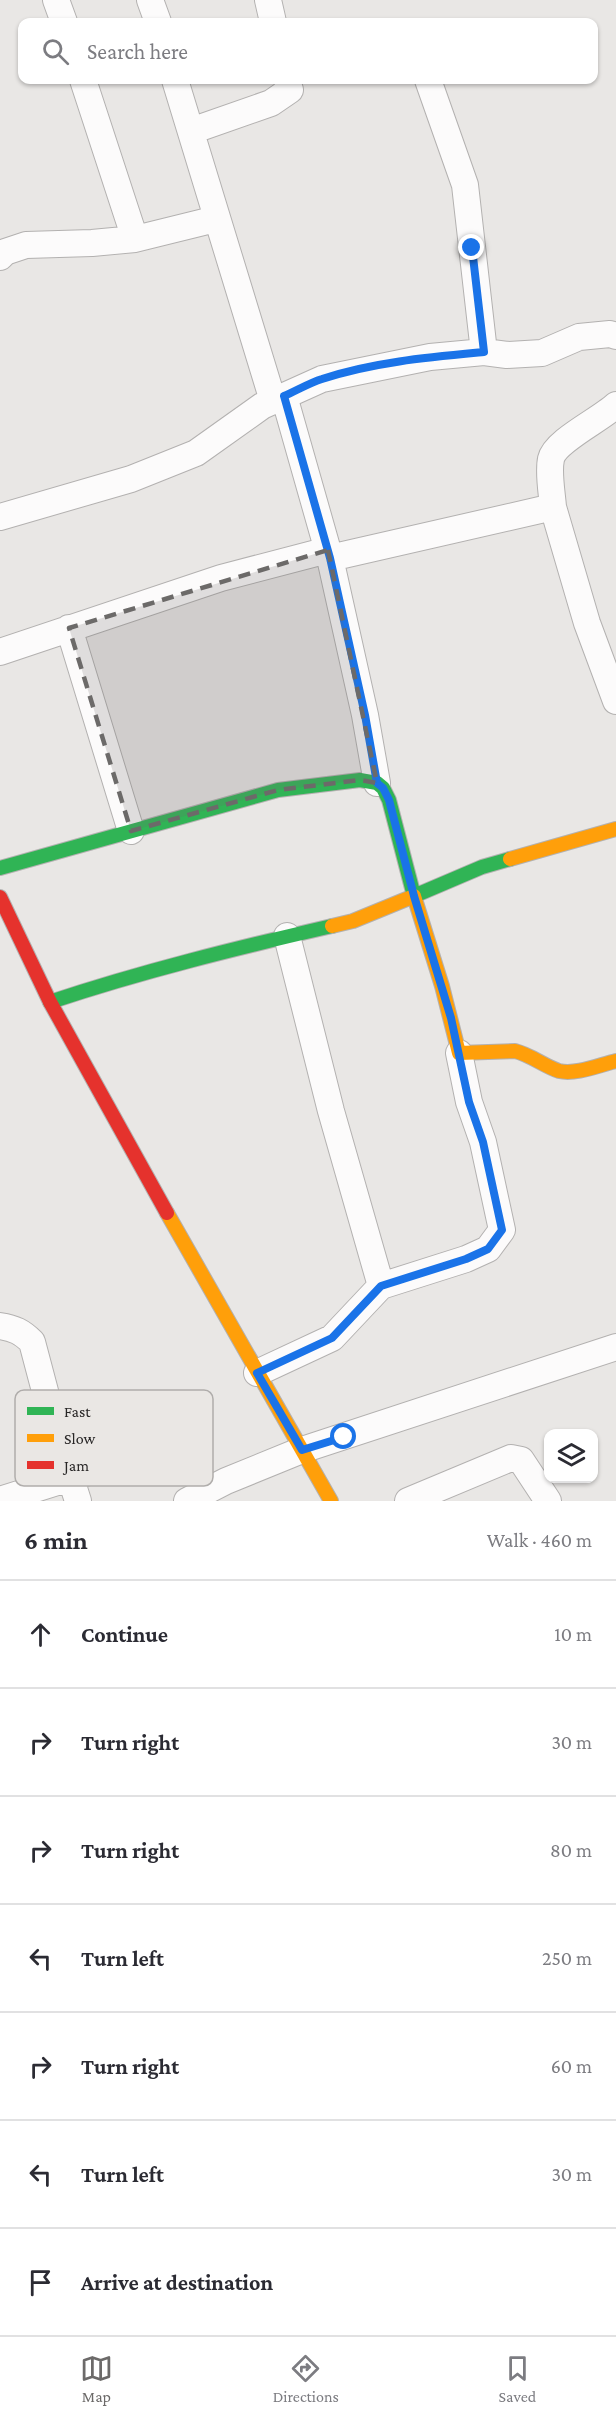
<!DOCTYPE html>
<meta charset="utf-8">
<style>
:root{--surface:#fff;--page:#f2f2f3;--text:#2b2b33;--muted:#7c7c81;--line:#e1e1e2;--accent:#6c6a69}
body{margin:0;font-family:"Crimson Pro",serif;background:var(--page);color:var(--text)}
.controls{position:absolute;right:18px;bottom:18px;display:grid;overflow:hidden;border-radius:12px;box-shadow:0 2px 4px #0004}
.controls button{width:54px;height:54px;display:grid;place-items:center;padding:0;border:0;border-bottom:2px solid var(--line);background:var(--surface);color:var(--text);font:30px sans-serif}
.stop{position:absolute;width:18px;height:18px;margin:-14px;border:4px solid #1a73e8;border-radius:50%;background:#fff}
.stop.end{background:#1a73e8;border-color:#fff;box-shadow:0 2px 6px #0008}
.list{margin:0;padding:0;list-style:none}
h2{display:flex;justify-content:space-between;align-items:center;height:78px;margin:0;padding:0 24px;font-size:26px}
h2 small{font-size:20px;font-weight:400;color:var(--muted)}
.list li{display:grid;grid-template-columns:39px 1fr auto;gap:18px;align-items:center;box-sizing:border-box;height:108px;padding:0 24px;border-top:2px solid var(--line)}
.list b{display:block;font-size:22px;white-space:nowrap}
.list em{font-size:20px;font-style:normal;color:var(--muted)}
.icon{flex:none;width:33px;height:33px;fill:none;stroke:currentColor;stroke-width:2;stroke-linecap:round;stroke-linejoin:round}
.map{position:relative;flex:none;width:616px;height:1501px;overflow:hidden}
.search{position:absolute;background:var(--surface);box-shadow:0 2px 4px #0004;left:18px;right:18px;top:18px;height:66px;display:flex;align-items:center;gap:15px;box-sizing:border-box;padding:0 21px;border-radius:12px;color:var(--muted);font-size:22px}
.sheet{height:834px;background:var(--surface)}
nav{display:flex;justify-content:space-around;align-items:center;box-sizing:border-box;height:84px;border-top:2px solid var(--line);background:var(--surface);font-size:16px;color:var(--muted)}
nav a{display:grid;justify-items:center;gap:3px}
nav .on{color:var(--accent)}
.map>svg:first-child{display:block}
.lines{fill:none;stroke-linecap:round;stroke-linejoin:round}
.street-casing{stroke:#b3b1b0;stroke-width:28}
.fast-casing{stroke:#b3b1b0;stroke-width:16}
.slow-casing{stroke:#b3b1b0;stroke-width:16}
.jam-casing{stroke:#b3b1b0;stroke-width:16}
.street{stroke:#fcfbfb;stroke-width:26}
.fast{stroke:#30b455;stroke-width:14}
.slow{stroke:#ff9f0a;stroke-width:14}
.jam{stroke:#e5322d;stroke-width:14}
.route{stroke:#1a73e8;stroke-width:8}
.marked{fill:#6c6a69;fill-opacity:0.2;stroke:#6c6a69;stroke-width:4.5;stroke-dasharray:12 8;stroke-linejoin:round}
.key{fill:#eae7e4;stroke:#b0adab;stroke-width:1.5}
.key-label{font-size:16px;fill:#282626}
</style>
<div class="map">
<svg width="616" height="1501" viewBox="0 0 616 1501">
<rect width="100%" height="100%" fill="#e9e7e5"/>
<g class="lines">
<defs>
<path id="street" d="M56,0L64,22
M150,0L158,22
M268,0L273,22
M83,80L135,239
M175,80L273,401
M428,80L465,185L484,352
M191,131L271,103L290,90L287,80
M0,257L5,252L26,245L92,243L135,239L216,219
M284,396L330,558L365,715L377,783
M553,507L587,623L616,701
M0,517L131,479L196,453L262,406L322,379L430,357L484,352L507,355L542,353L579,337L610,334L616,336
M330,558L553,507C552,493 548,473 551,459C555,441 600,420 616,405
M69,628L131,831
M0,652L221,578L328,550
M287,936L331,1111L381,1286
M0,1326C14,1328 22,1332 32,1342L55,1429L78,1501
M257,1373L332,1338L381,1286L466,1259L488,1249L502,1230L483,1142L469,1102L459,1053
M0,1500L92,1471L113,1468
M187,1501L226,1481L302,1450L616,1347
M408,1501L511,1458L521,1460L548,1501"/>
<path id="fast" d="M0,868L278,790L360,780L377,783L383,788L389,800L414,896L482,867L510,859
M50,1002C143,971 237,948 332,926"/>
<path id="slow" d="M510,859L616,829
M332,926L353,921L414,896L442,986L459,1053L515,1051C531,1055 544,1066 559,1071C576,1075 599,1065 616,1061
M167,1213L331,1501"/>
<path id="jam" d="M0,897L50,1002L167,1213"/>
</defs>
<use href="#street" class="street-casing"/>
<use href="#fast" class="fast-casing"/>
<use href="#slow" class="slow-casing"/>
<use href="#jam" class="jam-casing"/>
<use href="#street" class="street"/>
<use href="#fast" class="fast"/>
<use href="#slow" class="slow"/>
<use href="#jam" class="jam"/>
</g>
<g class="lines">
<path class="route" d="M344,1437L302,1450L257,1373L332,1338L381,1286L466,1259L488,1249L502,1230L483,1142L469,1102L451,1018L414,896L389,800L383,788L377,783L365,715L330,558L284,396C296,391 309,383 322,379C373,362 431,357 484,352L472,248"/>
</g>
<path class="marked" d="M328,550L377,783L360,780L278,790L131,831L69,628Z"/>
<rect x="15" y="1390" width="198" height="96" rx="9" class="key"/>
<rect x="27" y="1407" width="27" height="8" fill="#30b455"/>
<rect x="27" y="1434" width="27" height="8" fill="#ff9f0a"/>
<rect x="27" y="1461" width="27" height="8" fill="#e5322d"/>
<g class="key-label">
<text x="64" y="1417">Fast</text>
<text x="64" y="1444">Slow</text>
<text x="64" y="1471">Jam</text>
</g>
</svg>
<div class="controls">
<button><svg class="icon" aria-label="layers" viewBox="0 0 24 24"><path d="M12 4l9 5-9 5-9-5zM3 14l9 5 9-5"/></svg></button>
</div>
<div class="stop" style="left:344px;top:1437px"></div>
<div class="stop end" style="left:472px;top:248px"></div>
<div class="search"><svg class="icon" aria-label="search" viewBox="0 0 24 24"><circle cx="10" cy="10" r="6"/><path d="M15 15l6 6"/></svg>Search here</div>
</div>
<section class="sheet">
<h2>6 min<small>Walk · 460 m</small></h2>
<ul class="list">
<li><svg class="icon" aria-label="ahead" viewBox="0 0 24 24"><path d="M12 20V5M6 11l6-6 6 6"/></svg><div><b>Continue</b></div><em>10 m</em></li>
<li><svg class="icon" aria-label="right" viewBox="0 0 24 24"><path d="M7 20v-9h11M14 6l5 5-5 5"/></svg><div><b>Turn right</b></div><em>30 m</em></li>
<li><svg class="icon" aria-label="right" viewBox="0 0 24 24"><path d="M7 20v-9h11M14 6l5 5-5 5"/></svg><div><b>Turn right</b></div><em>80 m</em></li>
<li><svg class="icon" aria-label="left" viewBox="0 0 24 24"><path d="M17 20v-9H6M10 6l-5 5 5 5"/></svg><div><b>Turn left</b></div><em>250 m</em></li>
<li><svg class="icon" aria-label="right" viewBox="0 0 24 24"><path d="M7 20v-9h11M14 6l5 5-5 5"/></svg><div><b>Turn right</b></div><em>60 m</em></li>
<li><svg class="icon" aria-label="left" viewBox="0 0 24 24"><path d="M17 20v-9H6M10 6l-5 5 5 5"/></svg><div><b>Turn left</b></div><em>30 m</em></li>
<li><svg class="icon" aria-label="arrive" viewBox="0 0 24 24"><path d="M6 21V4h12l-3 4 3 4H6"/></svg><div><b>Arrive at destination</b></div></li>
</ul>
</section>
<nav>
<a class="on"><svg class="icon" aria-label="map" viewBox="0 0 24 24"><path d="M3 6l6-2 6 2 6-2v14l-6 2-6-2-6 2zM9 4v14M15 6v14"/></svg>Map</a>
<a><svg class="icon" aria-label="directions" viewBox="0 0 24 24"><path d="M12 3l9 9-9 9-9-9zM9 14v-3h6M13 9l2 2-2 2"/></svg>Directions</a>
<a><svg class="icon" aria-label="saved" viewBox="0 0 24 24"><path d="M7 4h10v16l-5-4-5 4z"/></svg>Saved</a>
</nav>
